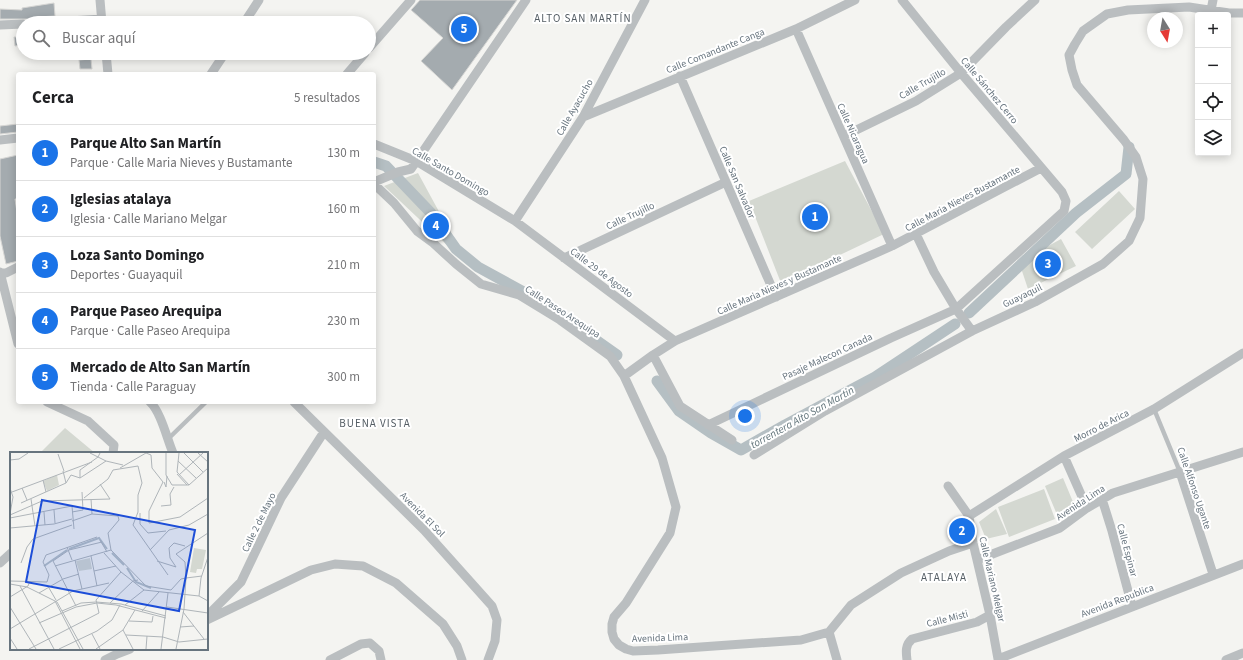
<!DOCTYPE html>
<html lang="es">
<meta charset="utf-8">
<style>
:root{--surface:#fff;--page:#f6f6f6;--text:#202124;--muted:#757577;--line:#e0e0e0;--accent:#1a73e8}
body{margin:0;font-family:"Source Sans 3",sans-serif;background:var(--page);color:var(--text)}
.controls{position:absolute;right:12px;top:12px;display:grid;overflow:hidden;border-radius:4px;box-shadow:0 2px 10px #0003}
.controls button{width:36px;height:36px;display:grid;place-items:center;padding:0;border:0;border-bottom:1px solid var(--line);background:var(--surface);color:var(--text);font:20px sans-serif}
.compass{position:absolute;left:1147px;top:12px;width:36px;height:36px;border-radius:50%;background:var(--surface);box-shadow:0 2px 10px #0003;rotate:169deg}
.you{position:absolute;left:745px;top:416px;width:14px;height:14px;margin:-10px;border:3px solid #fff;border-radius:50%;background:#1a73e8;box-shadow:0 0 0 6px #1a73e833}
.badge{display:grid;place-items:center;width:26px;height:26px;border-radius:50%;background:var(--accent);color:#fff;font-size:13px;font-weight:700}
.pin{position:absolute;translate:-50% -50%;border:2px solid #fff;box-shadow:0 1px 4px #0006}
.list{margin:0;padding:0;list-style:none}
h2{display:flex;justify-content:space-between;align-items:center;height:52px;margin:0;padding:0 16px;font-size:17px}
h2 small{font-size:13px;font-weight:400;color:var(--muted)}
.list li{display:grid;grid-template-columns:26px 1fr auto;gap:12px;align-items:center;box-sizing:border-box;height:56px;padding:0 16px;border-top:1px solid var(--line)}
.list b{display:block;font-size:15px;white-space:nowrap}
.list p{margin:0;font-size:13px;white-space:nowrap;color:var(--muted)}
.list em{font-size:13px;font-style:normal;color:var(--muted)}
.icon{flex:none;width:22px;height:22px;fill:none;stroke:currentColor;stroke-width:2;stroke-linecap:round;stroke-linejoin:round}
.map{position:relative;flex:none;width:1243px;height:660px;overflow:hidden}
.search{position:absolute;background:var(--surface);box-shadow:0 2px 10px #0003;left:16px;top:16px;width:360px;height:44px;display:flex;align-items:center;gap:10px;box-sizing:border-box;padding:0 14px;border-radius:22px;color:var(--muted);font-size:15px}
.panel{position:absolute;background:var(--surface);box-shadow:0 2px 10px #0003;left:16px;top:72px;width:360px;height:332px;border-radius:4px}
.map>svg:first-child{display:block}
.green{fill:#d4d8d1}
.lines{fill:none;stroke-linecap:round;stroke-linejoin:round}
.canal{stroke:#b5bfc3;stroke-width:11}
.building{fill:#a4abaf;stroke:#d6d6d4}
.lane{stroke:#babec0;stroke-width:4.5}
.street{stroke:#babec0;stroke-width:9}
.labels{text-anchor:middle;stroke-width:4;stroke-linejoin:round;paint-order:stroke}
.street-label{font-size:10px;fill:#67747e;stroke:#fff}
.neighbourhood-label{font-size:11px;letter-spacing:1px;fill:#545d64;stroke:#fff}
.water-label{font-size:11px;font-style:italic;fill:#63757b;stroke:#fff}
.inset-river{fill:none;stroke:#b5bfc3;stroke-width:2}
.inset-road{fill:none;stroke:#afb5b9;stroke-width:1}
.view{fill:#1d4ed8;fill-opacity:0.15;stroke:#1d4ed8;stroke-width:2}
.inset-edge{fill:none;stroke:#67747e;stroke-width:2}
</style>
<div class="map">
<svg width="1243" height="660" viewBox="0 0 1243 660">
<rect width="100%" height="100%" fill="#f4f4f1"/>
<path class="green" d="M845,161L884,234L781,283L749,201Z
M418,173L468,265L384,186Z
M1119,191L1135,209L1092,249L1075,232Z
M1061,239L1076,266L1028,289L1019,262Z
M65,428L95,453H40Z
M1063,478L1076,509L1058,517L1045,486Z
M1044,489L1055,519L1009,537L998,507Z
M996,509L1007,534L986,539L979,522Z"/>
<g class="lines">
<path class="canal" d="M374,162L386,166L430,212L456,249L478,267L542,302L617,355
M969,313L1076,213L1126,174L1129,147
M657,381L679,411L711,433L741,450L785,425L841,395L875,377L955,324"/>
</g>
<path class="building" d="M420,0H517L452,90L421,61L443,38L411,10Z
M54,3L55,16L37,17L33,19H0V9L22,10V8Z
M14,37H23V45L15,46Z
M91,59L92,69H80L79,60Z
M18,124V132L0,134V126Z
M18,155V199H15L18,219V261L6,264L0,236V159Z"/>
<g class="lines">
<path class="lane" d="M1154,409L1180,472
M168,439L206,402"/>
<path class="street" d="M100,0L102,23
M1211,10L1213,0
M37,23L102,19
M244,23L259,0
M0,25L23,24
M796,29L892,246
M369,48L411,0
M106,53L108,74
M211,74L225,53
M347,74L365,53
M680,76L776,297
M583,117L796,29L855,0
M844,136L916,101L961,73L1006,27L1035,0
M0,140L18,138
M374,144L416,161L515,221L675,341
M374,182L398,172L411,169L526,0
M374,184L394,203L417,231L432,242L456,264L481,284L519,295L560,320L610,356L624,376L662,458L676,507L670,533L626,603L614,617L612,624V632L614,639L619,645L626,649L633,651L658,650L801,640L829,632L851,605L901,573L949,551L973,543
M515,221L583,117L645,0
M916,234L934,272L956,309L972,331
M564,258L726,182
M0,272L18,344
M0,273H6L18,267
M653,355L680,406L732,440
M624,376L653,355L675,341L892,246L1041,168
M47,402L88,421L114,445L113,453
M150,402C161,412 167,439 173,453
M294,402L424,530L492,606L497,620L495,641L488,660
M708,425L891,338L956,309L1064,211L1066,201L1062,192L961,73L902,0
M754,455L825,411L972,331L1035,302L1103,264L1129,241L1140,218L1143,179L1136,157L1124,140L1077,85L1072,70L1069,55L1075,44L1083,31L1107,14L1128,10L1189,7L1229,13H1243
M1064,456L1087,508
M1180,472L1213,574
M948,486L969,516L973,543L990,615L998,659L1243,564
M1102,499L1112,531L1132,606
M969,516L1064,456L1154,409L1243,353
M977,560L1060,528L1087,508L1113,493L1243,452
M0,563L11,553
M207,616L241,582L281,498L324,432
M207,620L311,570L335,564L363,566L396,583L443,624L457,646L462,660
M829,632L837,660
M105,660L117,654L130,649
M330,660L361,644L370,643L379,651L381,660
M907,660C906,652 905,645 912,639L977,622L990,615
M1226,660L1243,653"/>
</g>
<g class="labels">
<g class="street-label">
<text transform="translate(715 50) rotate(-22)" y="4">Calle Comandante Canga</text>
<text transform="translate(922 83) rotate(-30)" y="4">Calle Trujillo</text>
<text transform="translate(990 90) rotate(50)" y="4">Calle Sánchez Cerro</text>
<text transform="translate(574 107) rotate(-60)" y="4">Calle Ayacucho</text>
<text transform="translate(854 133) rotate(66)" y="4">Calle Nicaragua</text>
<text transform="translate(451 171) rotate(30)" y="4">Calle Santo Domingo</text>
<text transform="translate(738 182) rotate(67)" y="4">Calle San Salvador</text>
<text transform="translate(962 198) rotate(-28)" y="4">Calle Maria Nieves Bustamante</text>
<text transform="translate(630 215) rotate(-25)" y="4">Calle Trujillo</text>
<text transform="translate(602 272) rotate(37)" y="4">Calle 29 de Agosto</text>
<text transform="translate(779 284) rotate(-24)" y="4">Calle Maria Nieves y Bustamante</text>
<text transform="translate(1022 295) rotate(-26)" y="4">Guayaquil</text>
<text transform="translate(563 311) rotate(33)" y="4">Calle Paseo Arequipa</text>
<text transform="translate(827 356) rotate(-25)" y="4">Pasaje Malecon Canada</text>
<text transform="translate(1101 425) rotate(-27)" y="4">Morro de Arica</text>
<text transform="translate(1195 488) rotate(71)" y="4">Calle Alfonso Ugante</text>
<text transform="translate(1080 502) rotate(-33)" y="4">Avenida Lima</text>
<text transform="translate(423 514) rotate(45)" y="4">Avenida El Sol</text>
<text transform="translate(258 522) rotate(-64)" y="4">Calle 2 de Mayo</text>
<text transform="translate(1128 550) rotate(75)" y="4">Calle Espinar</text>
<text transform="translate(993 579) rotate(77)" y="4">Calle Mariano Melgar</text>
<text transform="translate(1117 600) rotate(-21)" y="4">Avenida Republica</text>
<text transform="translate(947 618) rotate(-14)" y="4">Calle Misti</text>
<text transform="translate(660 637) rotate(-2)" y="4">Avenida Lima</text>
</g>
<g class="neighbourhood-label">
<text x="583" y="22">ALTO SAN MARTÍN</text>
<text x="375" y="427">BUENA VISTA</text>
<text x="944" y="581">ATALAYA</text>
</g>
<g class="water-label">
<text transform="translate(802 417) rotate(-29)" y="4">torrentera Alto San Martin</text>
</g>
</g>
<g transform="translate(10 452)">
<rect width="198" height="198" fill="#f4f4f1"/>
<path d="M47,23L49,33L37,39L33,29ZM184,96L196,98L192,117H187L186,121L180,120ZM80,106L82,117L69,119L66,109Z" fill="#d4d8d1"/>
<path class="inset-river" d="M59,97L89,86L97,97M102,101L114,113M34,114L57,98M117,116L126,130L141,136"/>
<path class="inset-road" d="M80,1L96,9M156,1V23L162,33H179M169,1L167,20L179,33M174,1L193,20M188,1L198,10M48,2L54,19M0,8L9,7L18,1M168,9L186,26M110,16L136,1L141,3L142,16L153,30L139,59V71L170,65L198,46M53,19L56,31M167,22L177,33M169,23L193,1M70,26L96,9L113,13M70,26V18L88,5L90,1M33,28L36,40M154,30L156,35L157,24M56,31L61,23L70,26M179,33L198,16M0,36L3,45L0,62M12,36L17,48M2,40L82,10M74,46L98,27L103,18L128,14L132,31L128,43V60L123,73L158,123M21,47L25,74M81,47L82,62M11,51L56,31M151,54L161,53L160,42L164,35M44,58L45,71M34,60L35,73M62,60L73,58L72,40M130,61V72L138,81L156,79M0,63L32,49L100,47L90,32M0,66L62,54L64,77M62,69L82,62L108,64L109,68L98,81L101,98L136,134L161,138L171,127L176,126M0,76L44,72L62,67M90,88L97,100M57,95L62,108M140,98L159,78L179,73L198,62M94,101L111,120L134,138L189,144L198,149M81,104L87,134M65,108L72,137M147,109L166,115L160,106L159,96L164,91L175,94M11,111L17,95L23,87L62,73M45,114L101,98M84,119L106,114M176,126L192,124M0,129L37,130L39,123L33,110L36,103L87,85M0,132L17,135L47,150L73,197M10,134L44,197M39,136L46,148M29,141L53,127L69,122M189,144L191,126L198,105M0,145L18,134L20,129M45,149L70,197M100,151L123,129L128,128M115,153L134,138M66,154L43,109L59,98L92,90M0,155L26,197M157,155L198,161M52,159L71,151L86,150L111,152L156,164M132,159L149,140M173,160L194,187M119,169L142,170L143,164M29,171L66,155L87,151L106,153L156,166M170,175L184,174M0,177L63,139L99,131M113,178L123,197M82,182L90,197M116,183L153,185L169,190L198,187M0,186L7,197M19,197L89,161L86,148L111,120M49,197L87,179L102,168L110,153M86,197L113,178L125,158M136,197L137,184M151,197L158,141M166,197L174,157L176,126L175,110L166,102L198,81"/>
<path class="view" d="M32,48L185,78L169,159L16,130Z"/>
<rect width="198" height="198" class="inset-edge"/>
</g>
</svg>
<div class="controls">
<button>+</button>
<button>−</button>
<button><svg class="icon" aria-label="locate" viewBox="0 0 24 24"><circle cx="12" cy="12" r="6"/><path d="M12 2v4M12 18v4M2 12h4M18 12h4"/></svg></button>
<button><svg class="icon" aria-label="layers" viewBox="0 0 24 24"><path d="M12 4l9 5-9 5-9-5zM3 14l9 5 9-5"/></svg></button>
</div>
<svg class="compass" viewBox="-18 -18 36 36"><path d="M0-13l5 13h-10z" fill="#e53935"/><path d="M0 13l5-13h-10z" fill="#757577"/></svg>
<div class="you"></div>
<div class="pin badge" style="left:815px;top:217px">1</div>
<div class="pin badge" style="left:962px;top:531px">2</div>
<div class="pin badge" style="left:1048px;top:264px">3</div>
<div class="pin badge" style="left:436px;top:226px">4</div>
<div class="pin badge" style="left:464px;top:29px">5</div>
<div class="search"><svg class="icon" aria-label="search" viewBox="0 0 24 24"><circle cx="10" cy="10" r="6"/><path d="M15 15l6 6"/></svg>Buscar aquí</div>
<section class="panel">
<h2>Cerca<small>5 resultados</small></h2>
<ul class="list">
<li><span class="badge">1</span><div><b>Parque Alto San Martín</b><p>Parque · Calle Maria Nieves y Bustamante</p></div><em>130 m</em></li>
<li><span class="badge">2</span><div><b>Iglesias atalaya</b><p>Iglesia · Calle Mariano Melgar</p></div><em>160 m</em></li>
<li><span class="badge">3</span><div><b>Loza Santo Domingo</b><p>Deportes · Guayaquil</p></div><em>210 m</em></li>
<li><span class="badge">4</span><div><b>Parque Paseo Arequipa</b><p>Parque · Calle Paseo Arequipa</p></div><em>230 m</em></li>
<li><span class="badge">5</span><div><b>Mercado de Alto San Martín</b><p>Tienda · Calle Paraguay</p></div><em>300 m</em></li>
</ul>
</section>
</div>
